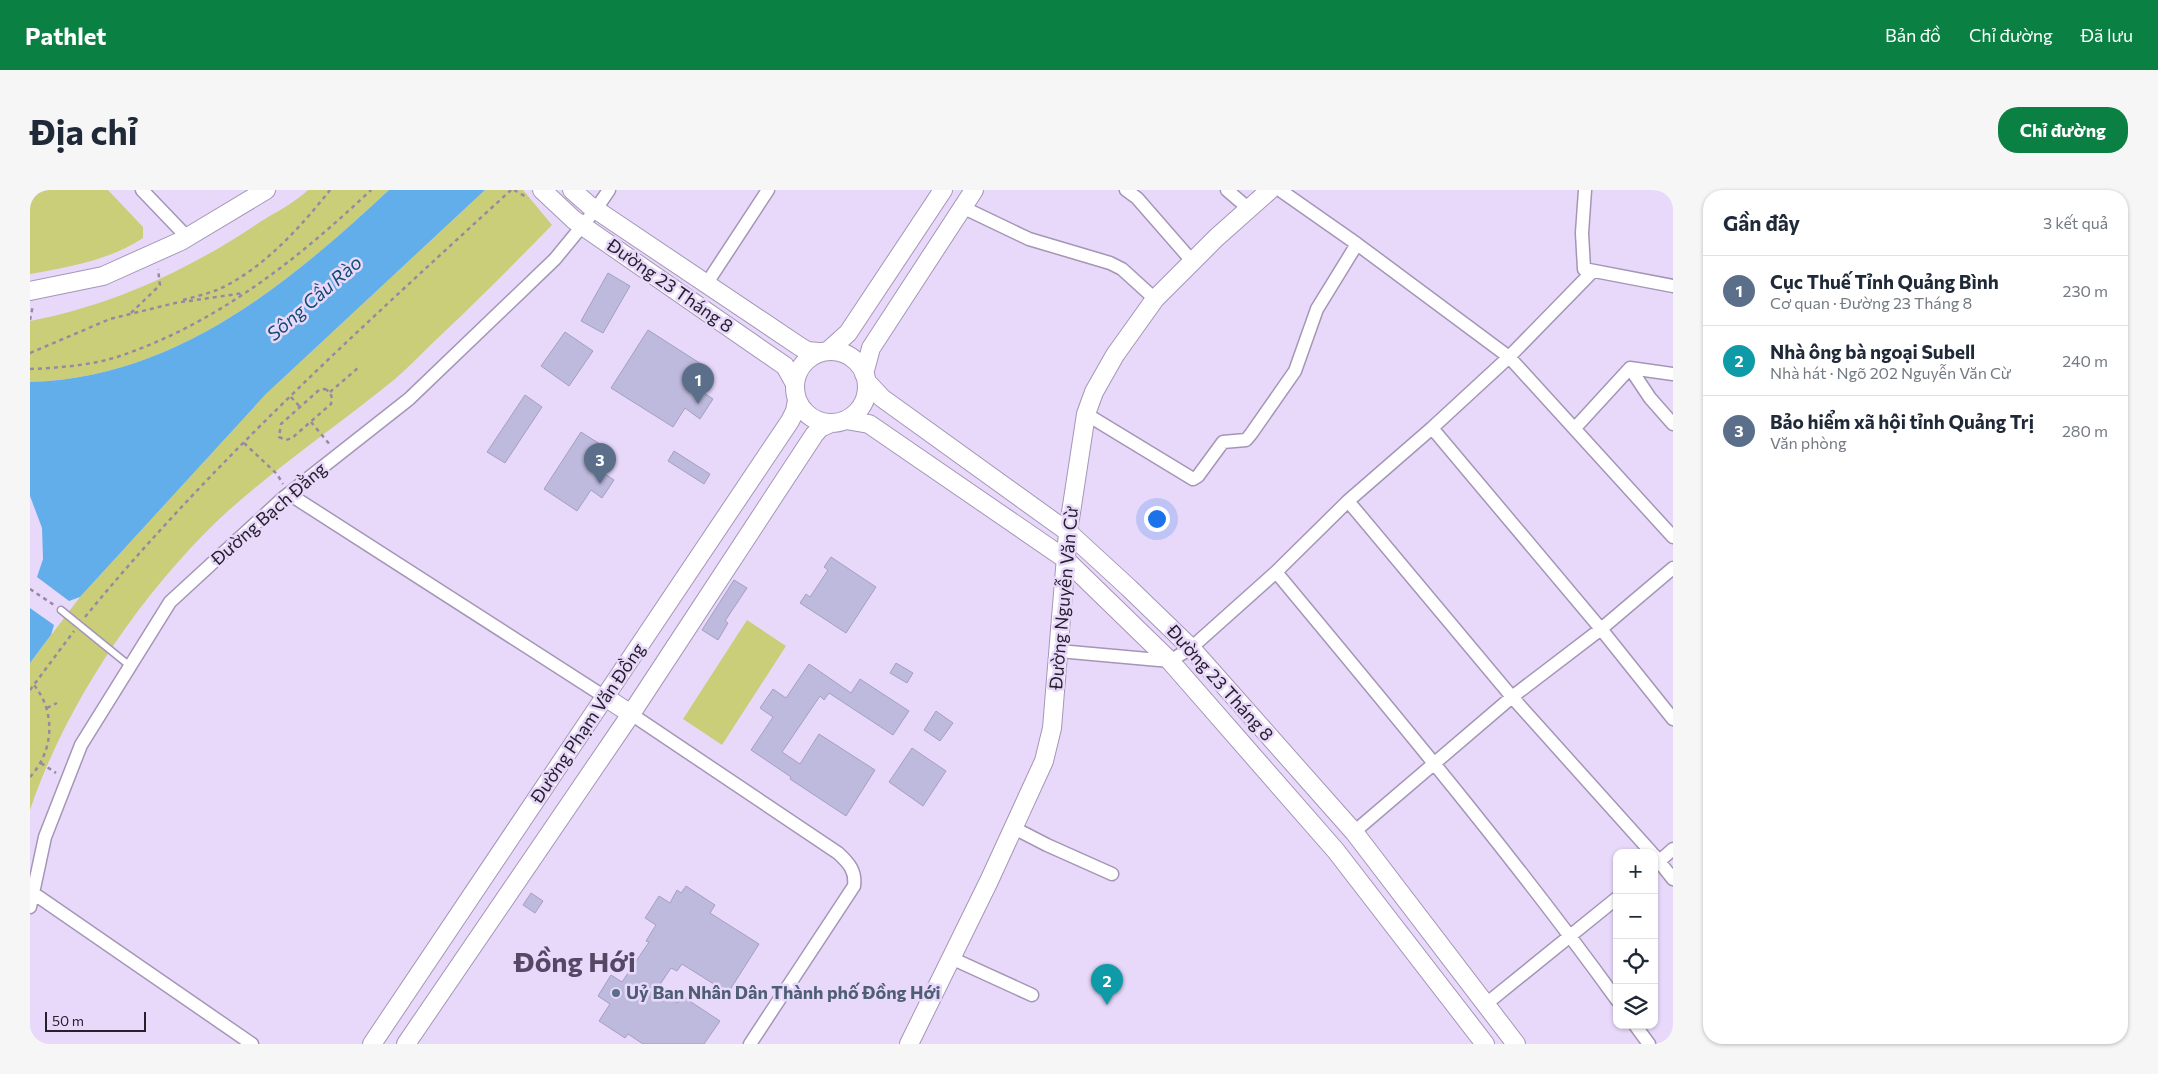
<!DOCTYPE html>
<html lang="vi">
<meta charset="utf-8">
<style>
:root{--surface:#fff;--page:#f6f6f7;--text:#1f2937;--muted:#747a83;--line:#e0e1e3;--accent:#0b8043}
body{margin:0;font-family:Commissioner,sans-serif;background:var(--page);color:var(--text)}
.controls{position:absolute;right:15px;bottom:15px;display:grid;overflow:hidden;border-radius:10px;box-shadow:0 1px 4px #0004}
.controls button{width:45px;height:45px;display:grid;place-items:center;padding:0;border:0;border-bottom:1px solid var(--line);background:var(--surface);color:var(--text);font:25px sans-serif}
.scale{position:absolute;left:15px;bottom:12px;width:101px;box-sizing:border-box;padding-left:5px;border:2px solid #26202d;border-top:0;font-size:14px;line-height:18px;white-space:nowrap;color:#26202d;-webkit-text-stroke:4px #e8d9fb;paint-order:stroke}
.you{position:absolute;left:1126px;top:328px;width:18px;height:18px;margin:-12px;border:4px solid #fff;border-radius:50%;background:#1a73e8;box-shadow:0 0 0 8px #1a73e833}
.badge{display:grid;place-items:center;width:32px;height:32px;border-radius:50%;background:var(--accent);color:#fff;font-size:16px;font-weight:700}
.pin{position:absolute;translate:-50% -41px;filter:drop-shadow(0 1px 2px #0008)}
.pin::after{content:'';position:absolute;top:26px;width:18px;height:15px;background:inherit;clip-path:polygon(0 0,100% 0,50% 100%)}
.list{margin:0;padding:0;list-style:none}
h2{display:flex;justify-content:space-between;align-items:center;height:65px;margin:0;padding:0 20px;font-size:21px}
h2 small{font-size:16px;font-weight:400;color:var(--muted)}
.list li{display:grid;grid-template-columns:32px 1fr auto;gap:15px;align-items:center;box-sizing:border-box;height:70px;padding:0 20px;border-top:1px solid var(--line)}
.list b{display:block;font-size:19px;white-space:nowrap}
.list p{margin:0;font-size:16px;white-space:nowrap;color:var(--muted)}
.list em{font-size:16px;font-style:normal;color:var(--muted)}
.icon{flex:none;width:28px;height:28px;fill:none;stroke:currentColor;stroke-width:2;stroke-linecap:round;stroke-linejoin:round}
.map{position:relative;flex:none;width:1643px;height:854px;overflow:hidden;border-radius:20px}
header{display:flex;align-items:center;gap:30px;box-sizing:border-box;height:70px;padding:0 25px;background:var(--accent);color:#fff}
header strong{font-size:24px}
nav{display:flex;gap:28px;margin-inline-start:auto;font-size:18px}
.intro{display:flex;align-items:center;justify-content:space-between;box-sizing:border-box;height:120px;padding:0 30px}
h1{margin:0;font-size:35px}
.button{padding:12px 22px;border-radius:20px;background:var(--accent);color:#fff;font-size:18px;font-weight:700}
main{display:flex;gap:30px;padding:0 30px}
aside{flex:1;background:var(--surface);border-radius:20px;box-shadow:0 1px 4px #0004}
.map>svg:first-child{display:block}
.green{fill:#cbce78}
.water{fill:#62aeea}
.building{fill:#bebadd;stroke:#a4a0c1}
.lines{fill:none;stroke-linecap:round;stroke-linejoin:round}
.lane-casing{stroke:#a496b6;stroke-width:9}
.street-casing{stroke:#a496b6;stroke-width:15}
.secondary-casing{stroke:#a496b6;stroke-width:20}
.path{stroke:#958aa3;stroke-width:2.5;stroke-dasharray:4 4;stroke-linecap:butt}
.lane{stroke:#fff;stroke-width:6}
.street{stroke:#fff;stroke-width:12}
.secondary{stroke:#fff;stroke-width:18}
.service-dot{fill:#5c6f8a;stroke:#e8d9fb;stroke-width:2}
.labels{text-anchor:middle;stroke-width:5;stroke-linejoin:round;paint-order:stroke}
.street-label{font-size:18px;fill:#26202d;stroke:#e8d9fb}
.service-label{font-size:18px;font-weight:bold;fill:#4e5e75;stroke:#e8d9fb;text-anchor:start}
.water-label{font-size:19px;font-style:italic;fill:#114b72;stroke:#e8d9fb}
.town-label{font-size:28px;font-weight:bold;fill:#554864;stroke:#e8d9fb}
</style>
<header>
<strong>Pathlet</strong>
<nav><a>Bản đồ</a><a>Chỉ đường</a><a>Đã lưu</a></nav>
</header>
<div class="intro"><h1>Địa chỉ</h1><a class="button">Chỉ đường</a></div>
<main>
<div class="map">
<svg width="1643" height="854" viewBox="0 0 1643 854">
<rect width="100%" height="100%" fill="#e8d9fb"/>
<path class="green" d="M0,0H78L113,37V48C81,70 38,77 0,84Z
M278,0H359C258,94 146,188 0,192V131C84,115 160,79 230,32C246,22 264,13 278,0Z
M455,0H493L522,35C486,72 449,109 411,145C396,159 381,175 365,189C311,233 252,273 199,320C114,398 37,511 0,620V473L50,407L236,204Z
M717,430L756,456L692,555L653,529Z"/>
<path class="water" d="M359,0H455L236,204L50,407L39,411L7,387L13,369L12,338L0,306V192C146,188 258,94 359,0Z
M0,418L24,435L21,445L0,473Z"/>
<path class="building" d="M578,83L600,96L573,143L551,131Z
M618,140L679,179L667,198L683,209L670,229L655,218L643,237L581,198Z
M535,142L563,161L539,196L511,176Z
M495,205L512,217L475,273L457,262Z
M551,242L584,263L572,282L584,290L572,308L561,300L547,321L514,299Z
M644,261L680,284L674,294L638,271Z
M801,367L846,397L816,443L770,413L776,404L780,407L798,380L794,377Z
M704,390L717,398L695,431L698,433L688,450L672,440Z
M866,473L883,483L877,493L860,483Z
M779,474L821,503L830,489L879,521L863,545L799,503L794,510L790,506L752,562L770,574L789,544L845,580L816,626L760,589L761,587L721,560L743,527L730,518L743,499L756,508Z
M906,521L923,533L910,551L894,540Z
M882,558L916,581L893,616L859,592Z
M656,696L685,715L680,723L729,754L698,803L652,774L647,781L641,778L627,799L647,813L652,806L690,831L674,854H613L598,844L595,848L569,831L580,814L568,806L581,785L592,792L619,752L616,751L626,735L615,728L629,706L640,713L647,700L651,703Z
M501,703L513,711L505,723L493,715Z"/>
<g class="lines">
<defs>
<path id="lane" d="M31,420L100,476"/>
<path id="street" d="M112,0L157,47
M1096,0L1107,8L1162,71
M1197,0L1219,19
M1250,0L1327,54L1479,167L1643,347
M1555,0L1552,43L1554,79L1643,96
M932,17L999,49L1080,73L1092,79L1125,109
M677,93L738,0
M1600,178L1620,208L1643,234
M1600,178L1643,184
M1056,224L1163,289L1168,286L1193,252L1216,250L1221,244L1265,181L1287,119L1327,54
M1402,238L1571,439L1643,529
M1545,238L1600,178
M259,304L575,507
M1318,311L1482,507L1622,663
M1246,382C1362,522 1480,662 1587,810
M1029,461L1140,471L1161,458L1246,382L1318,311L1402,238L1479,167L1563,81
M601,524L808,663C819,673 826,681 824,696L720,854
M984,638L1017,655L1082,684
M1324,642L1482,507L1571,439L1643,378
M1624,665L1643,689
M1624,676L1643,659
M3,703L222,854
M0,717L15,647L51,555L140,412L252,309L379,209L525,69L566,19L579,0
M921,768L1002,805
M1456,814L1587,708
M1605,835L1619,854"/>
<path id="secondary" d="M512,0L544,30L755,176L765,194
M542,0L559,15L769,156L777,161L789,162
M0,101L73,86L151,51L236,0
M765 197a36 36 0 1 1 72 0a36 36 0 1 1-72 0Z
M798,161L818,143L913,0
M834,184L841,158L944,0
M837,192L852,208L1038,342L1099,398L1161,458L1324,642L1486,854
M816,230L839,234L1034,368L1140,471L1306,661L1455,854
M575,507L601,524
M342,854L760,231L765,221L767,210
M376,854L601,524L784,245L790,238L801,233
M879,854L959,691L1014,571L1022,538L1038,342L1056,224L1064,202L1085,165L1125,109L1186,48L1240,0"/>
</defs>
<use href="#lane" class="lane-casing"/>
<use href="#street" class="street-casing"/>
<use href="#secondary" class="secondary-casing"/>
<path class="path" d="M484,0L498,8
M153,110C164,107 176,104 187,100C232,80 270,38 300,0
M101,123L130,95L128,79
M0,130L3,115
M0,163L80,129L145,113L214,103
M0,179C27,178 64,175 90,166C187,133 267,70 341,0
M295,199L300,202L302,208L301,214L262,248L256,250L249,247L251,234L289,200Z
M300,202L328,178
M261,207L270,217
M281,232L301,256
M214,253L247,284L253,294
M0,399L24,415
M55,427C183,271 333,136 481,0
M0,500L44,441
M17,518L27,513
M11,573L26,583
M0,587C24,561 26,522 4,495"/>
<use href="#lane" class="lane"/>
<use href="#street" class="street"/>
<use href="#secondary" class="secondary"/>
</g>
<circle class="service-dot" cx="586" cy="803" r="5"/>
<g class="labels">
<g class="street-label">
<text transform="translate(640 96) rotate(35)" y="6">Đường 23 Tháng 8</text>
<text transform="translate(239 324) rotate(-41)" y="6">Đường Bạch Đằng</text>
<text transform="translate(1034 408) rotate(-85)" y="6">Đường Nguyễn Văn Cừ</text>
<text transform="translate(1190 493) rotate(48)" y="6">Đường 23 Tháng 8</text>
<text transform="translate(558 533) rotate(-56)" y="6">Đường Phạm Văn Đồng</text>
</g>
<g class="service-label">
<text x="596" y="809">Uỷ Ban Nhân Dân Thành phố Đồng Hới</text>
</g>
<g class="water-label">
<text transform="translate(284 108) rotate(-41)" y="7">Sông Cầu Rào</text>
</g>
<g class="town-label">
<text x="545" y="782">Đồng Hới</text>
</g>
</g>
</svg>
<div class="controls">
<button>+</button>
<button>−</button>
<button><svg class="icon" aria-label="locate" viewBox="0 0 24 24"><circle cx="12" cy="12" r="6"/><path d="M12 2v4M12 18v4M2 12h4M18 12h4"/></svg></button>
<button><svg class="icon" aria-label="layers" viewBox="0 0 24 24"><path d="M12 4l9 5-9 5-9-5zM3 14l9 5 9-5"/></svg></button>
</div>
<div class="scale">50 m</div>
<div class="you"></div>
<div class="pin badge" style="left:668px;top:214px;background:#5c6f8a">1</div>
<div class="pin badge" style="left:1077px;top:815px;background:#0f9aa8">2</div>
<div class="pin badge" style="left:570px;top:294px;background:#5c6f8a">3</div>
</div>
<aside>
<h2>Gần đây<small>3 kết quả</small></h2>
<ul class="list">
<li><span class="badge" style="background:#5c6f8a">1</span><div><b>Cục Thuế Tỉnh Quảng Bình</b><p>Cơ quan · Đường 23 Tháng 8</p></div><em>230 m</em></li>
<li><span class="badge" style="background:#0f9aa8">2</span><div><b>Nhà ông bà ngoại Subell</b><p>Nhà hát · Ngõ 202 Nguyễn Văn Cừ</p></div><em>240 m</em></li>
<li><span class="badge" style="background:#5c6f8a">3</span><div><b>Bảo hiểm xã hội tỉnh Quảng Trị</b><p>Văn phòng</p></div><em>280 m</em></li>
</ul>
</aside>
</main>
